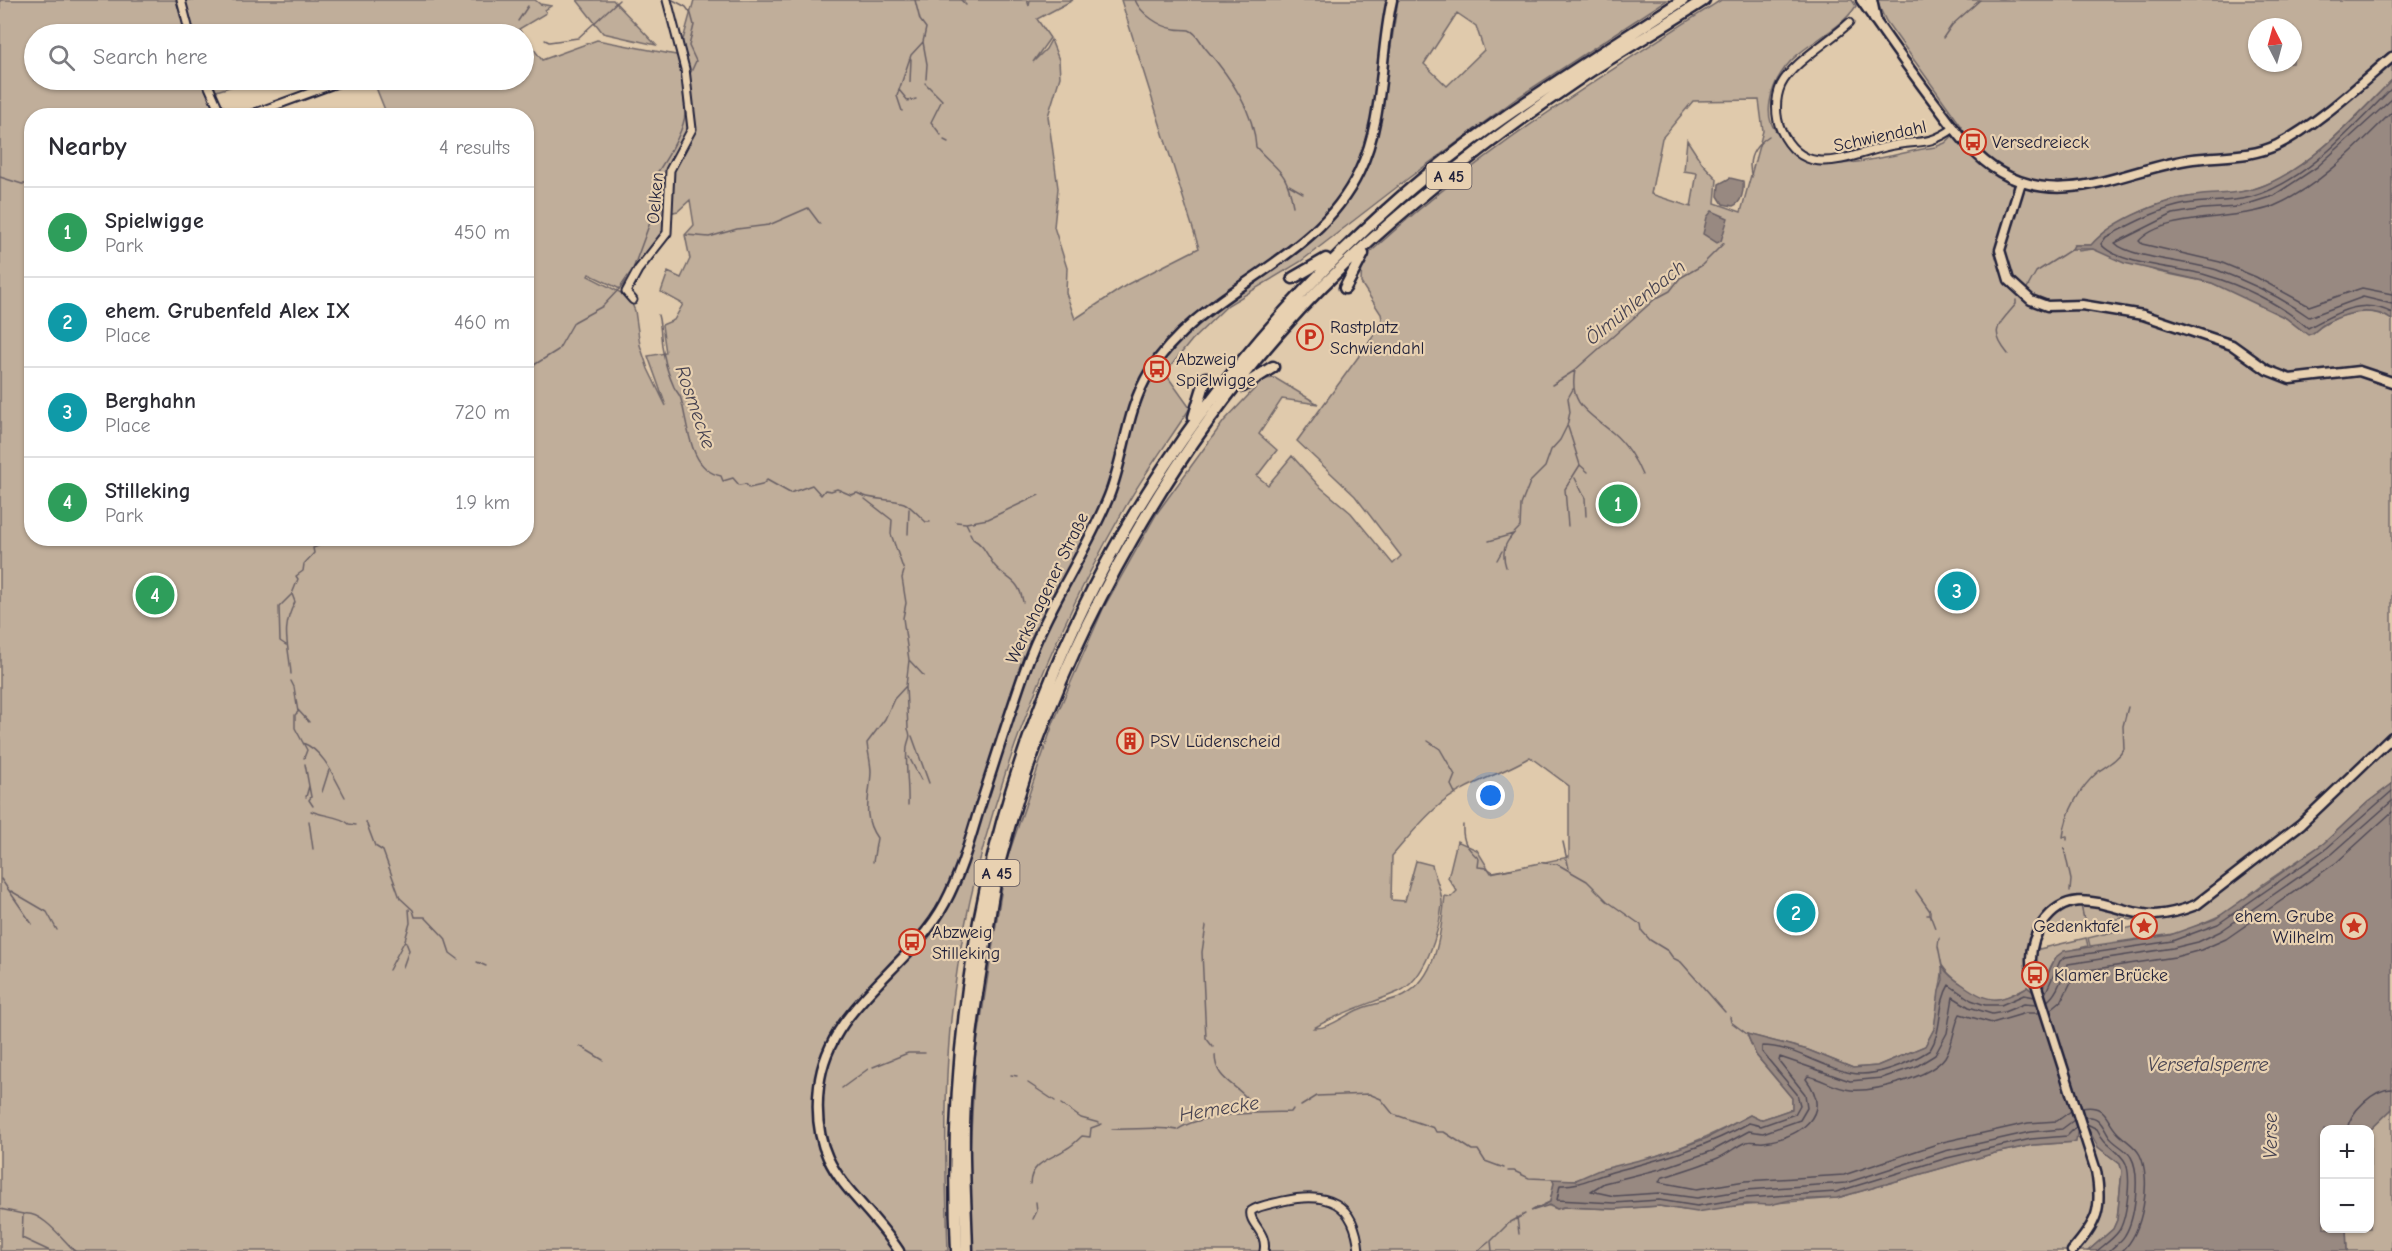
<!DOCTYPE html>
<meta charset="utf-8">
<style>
:root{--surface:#fff;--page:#f7f7f7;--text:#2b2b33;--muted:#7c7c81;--line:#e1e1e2;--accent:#7c3aed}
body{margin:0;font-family:"Comic Neue",sans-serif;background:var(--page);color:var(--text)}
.controls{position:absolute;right:18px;bottom:18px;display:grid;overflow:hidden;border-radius:12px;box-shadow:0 2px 4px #0004}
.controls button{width:54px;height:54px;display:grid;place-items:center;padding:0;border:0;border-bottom:2px solid var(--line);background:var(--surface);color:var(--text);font:30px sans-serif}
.compass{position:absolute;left:2248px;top:18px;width:54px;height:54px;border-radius:50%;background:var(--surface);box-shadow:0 2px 4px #0004;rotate:354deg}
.you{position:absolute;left:1491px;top:796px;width:21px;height:21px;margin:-15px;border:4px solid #fff;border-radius:50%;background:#1a73e8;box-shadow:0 0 0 9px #1a73e833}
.badge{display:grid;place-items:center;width:39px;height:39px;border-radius:50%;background:var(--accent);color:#fff;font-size:20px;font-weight:700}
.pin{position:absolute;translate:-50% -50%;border:3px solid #fff;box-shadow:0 2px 6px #0006}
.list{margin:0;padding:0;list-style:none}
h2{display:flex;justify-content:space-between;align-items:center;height:78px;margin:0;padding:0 24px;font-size:26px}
h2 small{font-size:20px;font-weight:400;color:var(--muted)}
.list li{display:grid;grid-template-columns:39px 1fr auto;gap:18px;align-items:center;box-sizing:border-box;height:90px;padding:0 24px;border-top:2px solid var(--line)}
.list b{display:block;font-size:22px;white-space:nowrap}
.list p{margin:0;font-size:20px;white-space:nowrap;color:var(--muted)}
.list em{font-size:20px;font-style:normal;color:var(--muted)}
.icon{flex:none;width:33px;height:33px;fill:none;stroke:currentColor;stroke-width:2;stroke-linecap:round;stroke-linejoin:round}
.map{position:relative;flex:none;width:2392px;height:1251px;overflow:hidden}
.search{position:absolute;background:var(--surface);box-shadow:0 2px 4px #0004;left:24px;top:24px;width:510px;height:66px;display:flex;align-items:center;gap:15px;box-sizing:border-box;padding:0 21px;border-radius:33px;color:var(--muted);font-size:22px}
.panel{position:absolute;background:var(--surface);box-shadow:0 2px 4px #0004;left:24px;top:108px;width:510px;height:438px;border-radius:24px}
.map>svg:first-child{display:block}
.green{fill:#c0ae9a;stroke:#71686a;stroke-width:1.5;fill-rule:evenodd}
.water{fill:#988981;stroke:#696065;stroke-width:1.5}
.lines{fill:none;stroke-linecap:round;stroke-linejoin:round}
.shore{stroke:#514b57;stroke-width:1.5}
.stream{stroke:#696065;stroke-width:1.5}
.minor-casing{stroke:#22223b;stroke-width:11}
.major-casing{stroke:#22223b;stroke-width:13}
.highway-casing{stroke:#22223b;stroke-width:15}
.minor{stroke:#e8d1b1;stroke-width:7}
.major{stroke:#e8d1b1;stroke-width:8}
.highway{stroke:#e8d1b1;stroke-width:10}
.labels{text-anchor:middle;stroke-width:4.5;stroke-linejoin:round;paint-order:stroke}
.shield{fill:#e8d1b1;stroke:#5d565e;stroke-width:1.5}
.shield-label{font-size:16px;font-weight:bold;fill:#22223b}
.street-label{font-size:18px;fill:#22223b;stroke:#e8d1b1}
.poi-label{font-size:18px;fill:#22223b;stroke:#e8d1b1;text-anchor:start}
.water-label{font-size:20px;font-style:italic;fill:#454150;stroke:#e8d1b1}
</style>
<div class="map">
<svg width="2392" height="1251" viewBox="0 0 2392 1251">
<rect width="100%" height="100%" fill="#e0caac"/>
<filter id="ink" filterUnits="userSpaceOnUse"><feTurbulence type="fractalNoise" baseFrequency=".0167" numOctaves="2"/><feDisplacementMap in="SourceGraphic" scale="12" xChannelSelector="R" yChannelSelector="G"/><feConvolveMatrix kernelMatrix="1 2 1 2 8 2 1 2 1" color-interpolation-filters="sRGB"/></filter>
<g filter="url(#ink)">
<path class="green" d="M0,0H535L540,4L551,6L545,10L546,13L519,29L522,34H34V80H252L210,93L219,115L32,116V538H526V331L529,329L527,330L526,116L387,115L373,80H524V36L542,60L597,40L676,55L682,62L691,125L668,170L665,230L644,259L641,258L620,289L589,274L588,276L629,297L635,311L640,345L648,369L666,406L648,356L666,353L662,325L674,320L683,304L661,292L668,272L681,278L690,259L685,235L694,225L690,200L678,211L669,213L671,170L694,129L681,47L694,0H1027L1029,6L1030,0H1073L1037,19L1050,38L1033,62L1046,49L1051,40L1059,60L1060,77L1048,116L1058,188L1054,227L1067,268L1066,293L1075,319L1128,284L1199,248L1121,0H1392L1383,80L1386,79L1398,0H1667L1517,98L1410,177L1300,262L1228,305L1192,340L1165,373L1190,408C1168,442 1143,475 1123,511C1031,672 959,870 948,1056C944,1120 946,1186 948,1251H0ZM1457,13L1476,26L1484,50L1447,86L1424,64Z
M577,0H613L656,45L603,33Z
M1721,0H1852L1856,6C1838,34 1800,44 1782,72C1771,88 1763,116 1776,131C1783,141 1789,152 1801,157C1836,175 1897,152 1935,147L1945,143L1962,127L1886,21L1876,0H2392V80C2355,117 2315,164 2265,185C2240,196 2215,194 2189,197C2160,200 2110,223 2092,245H2074L2079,251L2093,249L2159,272L2212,283L2246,297L2286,318L2304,332L2312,334C2332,316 2368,303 2392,320V784L2368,802L2324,843L2263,884L2226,913L2180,933L2090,946L2088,938L2149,923L2148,917L2130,920L2122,918L2051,934L2042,928C2071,897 2085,903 2124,911L2125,904C2087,895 2052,893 2033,933L2039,949L2086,938L2088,946C2056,954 2052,957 2043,988L2033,992L2027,987C2001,1001 1990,1006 1965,987C1956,980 1949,976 1943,967L1934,1029L1925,1046L1877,1066L1853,1068L1808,1050L1747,1034L1756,1055L1792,1098V1109L1760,1120L1750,1115C1720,1132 1689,1145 1656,1156C1630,1165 1607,1168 1580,1179C1571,1182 1563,1177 1554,1183L1550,1202L1533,1210L1547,1205L1557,1209L1564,1207L1614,1209L1659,1206L1684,1210L1837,1198L1995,1153L2033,1145L2075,1142L2077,1133L2089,1130L2098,1147L2120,1164L2122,1171L2117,1220L2113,1229L2088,1251H971L968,1192L975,1057L1006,862L1054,721L1103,609L1157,513L1224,421L1264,379L1275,378L1318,404L1282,399L1259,434L1277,450L1257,476L1268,485L1292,456L1318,485L1351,513L1393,564L1401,556L1355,496L1297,441L1383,323L1381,314L1361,283L1362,260C1470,158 1596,79 1721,0ZM2257,27H2293V63H2257ZM1759,100L1763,131L1741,212L1715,203L1717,179L1702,163L1687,140L1684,171L1697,173L1691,207L1651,194L1662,138L1693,101ZM1530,757L1569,786V857L1491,873L1477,850L1457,841L1448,878L1457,891L1451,897L1445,896C1441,930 1438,977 1404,995C1390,1002 1374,1003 1360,1009C1344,1015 1330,1029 1314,1028C1340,1012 1370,1004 1398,992C1425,981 1439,932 1442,905C1443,892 1435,878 1432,865L1416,861L1405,901L1391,900L1392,856C1406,840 1420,822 1436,808C1460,785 1501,775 1530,757Z
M2392,1109V1251H2347L2346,1229L2370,1228V1130Z"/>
<path class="water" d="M2392,80V320C2371,305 2345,313 2324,324C2318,328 2315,333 2308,335L2286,318L2212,283L2124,263L2093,249H2072L2074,245H2091C2114,218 2168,198 2202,195C2225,193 2244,194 2265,185C2315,164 2355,117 2392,80Z
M1730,178L1743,181C1744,190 1742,203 1733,206L1723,204L1718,196L1719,184Z
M1712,211L1728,218L1721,241L1717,243L1703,234L1707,217Z
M2392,784V1109L2370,1130H2324V1228L2346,1229L2347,1251H2088L2113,1229L2117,1220L2122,1171L2120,1164L2098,1147L2089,1130L2077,1133L2076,1142L2033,1145L1995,1153L1837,1198L1790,1200L1770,1205L1747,1204L1697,1212L1659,1206L1614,1209L1564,1207L1557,1209L1550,1205L1531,1211L1550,1202L1554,1183L1552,1179L1576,1180L1599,1170L1656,1156L1707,1138L1750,1115L1760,1120L1792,1109V1098L1756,1055L1747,1034L1808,1050L1853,1068L1877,1066L1925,1046L1934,1029L1939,991L1943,980L1942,966C1948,975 1954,979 1963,985C1990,1004 1998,1003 2027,987L2033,992L2043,988C2047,977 2050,967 2056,957L2064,951L2170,935L2215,919L2324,843L2368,802Z"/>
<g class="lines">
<path class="shore" d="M2392,88C2352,128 2307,181 2251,197C2230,203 2208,200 2186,204C2158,209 2132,224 2106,237L2101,244C2117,265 2180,267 2206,275C2241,285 2281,304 2308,328C2335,314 2361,296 2392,313
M2392,99L2317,167L2273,196L2238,207L2203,209L2173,214L2115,243C2129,258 2194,262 2217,270C2249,282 2281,297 2309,317L2363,297L2392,304
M2392,112C2358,146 2319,187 2274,206C2238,221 2163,213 2139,241L2142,244L2220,262L2256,277L2309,306L2362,288L2392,294
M2045,994L2060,961L2066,957L2172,941L2218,924L2327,848L2392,791
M2035,997L2024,995L2001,1005H1985L1971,1000L1949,985C1937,1004 1943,1030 1930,1050C1910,1063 1874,1078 1851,1073C1820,1067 1794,1046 1762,1046V1052L1797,1094L1800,1105L1795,1114L1761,1126L1749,1123C1703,1149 1660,1159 1609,1173C1591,1178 1579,1186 1560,1185L1557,1200L1614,1203L1659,1200L1697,1206L1746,1198L1836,1192L1947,1158L2031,1139L2067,1136L2076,1127
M2047,1001C2057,995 2063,975 2068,964L2173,948L2198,942L2221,931L2332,854L2392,801
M2037,1005L2024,1004L2004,1012L1992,1014L1969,1007L1953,997L1947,1033L1935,1055L1917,1066L1882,1078L1850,1081L1780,1057L1779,1061L1805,1094L1807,1108L1800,1120L1763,1133L1749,1131L1712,1151L1660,1169L1604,1183L1591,1191L1614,1196L1659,1193L1697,1198L1746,1190L1846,1183L1945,1151L2030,1132L2062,1129L2074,1120
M2050,1010L2062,1000L2076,972L2175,957L2201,950L2226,939L2337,862L2392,812
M2040,1013H2026L1992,1023L1960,1014C1953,1028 1954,1043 1945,1057C1931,1077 1875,1092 1851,1090C1836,1089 1822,1079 1808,1076L1806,1079C1834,1116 1798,1137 1764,1142C1758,1143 1752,1140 1746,1142C1736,1146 1728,1154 1718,1158C1700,1166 1679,1172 1661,1178L1659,1182L1697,1189L1745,1181L1844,1175L1943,1142L2028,1123L2057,1121L2071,1111
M2082,1108C2106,1104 2105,1119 2117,1132C2124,1140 2135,1145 2140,1155C2152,1180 2143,1233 2122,1251
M2085,1117C2099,1115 2102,1125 2108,1135C2113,1144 2126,1148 2131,1157C2141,1174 2135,1219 2125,1235C2122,1241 2114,1246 2109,1251
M2087,1124L2097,1129C2106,1147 2113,1145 2124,1160C2133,1172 2127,1220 2118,1232C2113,1239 2104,1245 2097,1251
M2347,1130C2350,1111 2374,1089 2392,1089"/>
<path class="stream" d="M673,0L686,7L691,14L694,25L689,46L696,61L691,72
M915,0L920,20L926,28L923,42L927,64L926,79
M961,0L966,5
M1135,0C1141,14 1160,27 1175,29C1179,30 1185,29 1189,30C1198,33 1201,44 1207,50C1230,77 1254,111 1256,147C1278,172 1286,168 1293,206
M518,21L528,6
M1943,38L1952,25L1980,0
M545,40L549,42L578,38L619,0
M910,82L911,59
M925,83L942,100L931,122L941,135
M899,90L909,102
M908,101L916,99
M902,111L897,96L911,55L923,42
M944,140L948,142
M0,177L22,184H32
M1752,177C1746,159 1754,146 1769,136
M1289,185L1303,193
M686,235L709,237L737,229L769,225L808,208L820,224
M2026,290L2036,272L2072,249
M658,315C662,329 660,343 664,356C666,367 670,378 674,387C676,391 680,395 681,399C688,424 689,470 721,476L723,481L733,478L739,485L746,484L749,488L762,485L767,480L790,493L812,485L821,495L825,490L831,491L837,489L851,495L857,493C870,501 889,498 904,503C911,506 920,517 926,522H930
M2008,354C1988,330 1999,325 2016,304V300
M526,373L534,365L558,350L574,322L603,306L620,288L633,269L652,217L651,211H654L659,190L653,179C664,163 686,130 685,111C685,102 682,94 684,83
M1552,385L1574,371
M1568,427L1580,465L1565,489L1568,526
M1580,465L1588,472
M1642,475C1636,460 1625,443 1613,433C1590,413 1568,406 1575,370L1655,299L1670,291L1680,278L1701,266L1724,243
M1575,478L1585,498L1586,516
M865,499L892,520L891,534L904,571L902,578L906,603L903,618L909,660L906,686L894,699L885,719L867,743C868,753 871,763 871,772C870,797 861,815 877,838L873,862
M956,522L966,523L969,529
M966,523L988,519L1039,495
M970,533L973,539C985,546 986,554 994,565C1007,581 1019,578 1023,602
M908,534L909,509
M1489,541L1513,534
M1497,560L1502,551
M1506,567C1500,548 1507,540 1520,527L1521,505L1530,482L1545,467L1551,450L1560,440L1567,426L1570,412L1568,398L1573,389
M286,645L280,641L279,607L291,595
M910,661L924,676
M291,674C289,645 280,630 295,602L292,594L298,579L296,576L303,571L304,564L314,553L313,548L323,544L325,538
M291,681L294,687L298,712L295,715V728L307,750L304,758
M906,686L908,729C912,737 908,739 907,747C905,766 909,786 908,805
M298,710L309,722
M912,736L929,783
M1428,741L1440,749L1455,775L1451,785L1456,795
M303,743C324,751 334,777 345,797
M909,757L921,780
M305,764L311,797L309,800L313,806
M322,792L329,770
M306,797L309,786
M311,811C322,816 341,816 349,824L356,825
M309,821L313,849
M366,822L375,846L383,851L400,898L413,910L415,917H425L445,938L450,953L458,959
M1463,825C1462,842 1467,848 1479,859L1478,867L1487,868L1493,872L1515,868
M2067,840V836L2063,837C2066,812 2080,787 2099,771C2109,764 2118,759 2124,749L2123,726L2128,707
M1563,842L1569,869
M2064,848L2071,880L2070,891
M1543,863L1557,864L1587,881L1607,901L1641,925L1642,931L1650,940L1668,951L1673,958L1681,962L1725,1012
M1,879L32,924
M11,891L47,912L57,930
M1916,891L1930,911V915
M2081,905L2086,929
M1927,915H1930L1935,928
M1206,926L1202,952L1206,1038L1213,1047
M1939,938L1938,946L1942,966
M477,962L486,966
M403,967L409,950L405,940L410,923L409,909
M389,970L405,940
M1730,1017L1731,1022L1747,1034
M580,1046L603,1060
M1215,1055C1215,1077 1231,1082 1245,1096C1249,1101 1251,1108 1255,1113
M873,1067L908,1053H925
M1011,1075L1017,1076
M1028,1083L1055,1101
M842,1088L868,1069
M1061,1104L1081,1118L1099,1123
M1301,1106L1317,1096L1369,1094L1381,1099L1393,1114L1434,1128L1436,1132H1444L1472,1150H1478L1485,1161L1504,1168
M1112,1129C1135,1130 1155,1126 1177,1130C1203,1112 1260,1113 1291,1112L1293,1109
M1508,1171H1514L1529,1178L1552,1179
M1030,1184C1031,1162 1051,1159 1066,1149C1072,1146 1077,1141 1082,1136L1090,1137L1091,1128L1102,1124
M0,1209L23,1214L22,1238L50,1251
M24,1214C42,1211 63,1240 75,1251
M1517,1217L1519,1234
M1033,1219L1037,1211L1036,1202
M1478,1251L1489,1242
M1492,1251L1491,1241L1509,1223L1525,1214"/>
<defs>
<path id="minor" d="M181,0L190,34
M1849,23C1830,41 1792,63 1781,85C1775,98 1775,117 1781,130C1804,180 1845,157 1885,147C1914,139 1927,148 1954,128
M206,80L222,116
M247,116L345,80
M633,300L626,292L638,270L667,233L670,170L692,129L685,69L667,0
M1264,1251C1268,1232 1248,1223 1251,1211C1260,1205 1272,1204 1283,1201C1327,1191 1355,1202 1359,1251"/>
<path id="major" d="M1861,0C1886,36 1911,72 1938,107C1956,131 1974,157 2000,172C2064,210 2128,168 2193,159C2222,155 2250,158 2277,145C2317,125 2358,86 2392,57
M2021,182L2000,250L2009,280L2031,300L2047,306L2082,305L2143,315L2232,345L2267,370L2290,379L2359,371L2392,382
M899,1251C859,1190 809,1174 819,1086C828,1006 910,969 945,903C960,875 969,843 978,813C994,764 1009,715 1026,667C1047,607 1085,555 1109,496C1125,455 1126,410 1150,371C1204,286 1315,265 1359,172C1385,118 1379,57 1392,0
M2072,1251C2097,1222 2103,1210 2096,1171L2032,971C2029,954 2033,937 2043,923C2074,879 2116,915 2155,915C2170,914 2183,910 2196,905L2301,824L2392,737"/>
<path id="highway" d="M1871,0L1875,19
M1293,278L1326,259
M1345,288L1363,254
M1243,386L1273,367
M1194,417L1206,378
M957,1251C937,837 1088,473 1400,198C1486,122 1588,63 1683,0
M967,1251C966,1210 963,1169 964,1127C965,1066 975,1004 985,944C990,916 993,887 1000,860C1056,644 1182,419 1344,265C1416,197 1497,134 1580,78C1620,51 1663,27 1704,0"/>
</defs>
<use href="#minor" class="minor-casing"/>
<use href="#major" class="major-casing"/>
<use href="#highway" class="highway-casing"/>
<use href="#minor" class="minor"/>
<use href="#major" class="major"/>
<use href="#highway" class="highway"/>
</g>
</g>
<defs>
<symbol id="bus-ring" viewBox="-11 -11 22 22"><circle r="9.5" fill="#e8d1b1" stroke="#c8321e" stroke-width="1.5"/><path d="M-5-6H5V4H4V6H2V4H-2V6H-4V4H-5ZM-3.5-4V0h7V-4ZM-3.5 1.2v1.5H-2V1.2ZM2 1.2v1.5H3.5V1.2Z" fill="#c8321e"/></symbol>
<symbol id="parking-ring" viewBox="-11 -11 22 22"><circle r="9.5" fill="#e8d1b1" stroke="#c8321e" stroke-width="1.5"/><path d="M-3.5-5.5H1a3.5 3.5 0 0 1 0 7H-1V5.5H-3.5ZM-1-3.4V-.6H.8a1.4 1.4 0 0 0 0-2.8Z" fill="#c8321e"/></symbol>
<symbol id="building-ring" viewBox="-11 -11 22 22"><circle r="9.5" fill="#e8d1b1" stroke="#c8321e" stroke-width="1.5"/><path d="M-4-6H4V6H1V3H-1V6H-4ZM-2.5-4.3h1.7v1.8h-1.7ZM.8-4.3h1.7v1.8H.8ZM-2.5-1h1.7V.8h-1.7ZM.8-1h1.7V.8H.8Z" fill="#c8321e"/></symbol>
<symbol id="sight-ring" viewBox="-11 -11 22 22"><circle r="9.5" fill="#e8d1b1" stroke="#c8321e" stroke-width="1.5"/><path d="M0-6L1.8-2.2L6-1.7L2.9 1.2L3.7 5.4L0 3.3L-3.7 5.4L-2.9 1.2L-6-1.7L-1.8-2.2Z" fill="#c8321e"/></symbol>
</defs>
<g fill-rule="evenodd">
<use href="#bus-ring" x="1958" y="127" width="30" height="30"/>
<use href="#parking-ring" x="1295" y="322" width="30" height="30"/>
<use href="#bus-ring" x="1142" y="354" width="30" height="30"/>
<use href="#building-ring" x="1115" y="726" width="30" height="30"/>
<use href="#sight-ring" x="2129" y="911" width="30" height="30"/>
<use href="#sight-ring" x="2339" y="911" width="30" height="30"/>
<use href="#bus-ring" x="897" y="927" width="30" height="30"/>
<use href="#bus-ring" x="2020" y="960" width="30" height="30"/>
</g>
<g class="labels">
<g class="shield">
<rect x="1426.5" y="163" width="45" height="26" rx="4.5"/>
<rect x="974.5" y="860" width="45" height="26" rx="4.5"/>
</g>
<g class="shield-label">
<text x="1449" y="182">A 45</text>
<text x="997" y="879">A 45</text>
</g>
<g class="street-label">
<text transform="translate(1880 136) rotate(-12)" y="6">Schwiendahl</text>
<text transform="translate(655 198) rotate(-85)" y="6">Oelken</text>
<text transform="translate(1047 588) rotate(-64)" y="6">Werkshagener Straße</text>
</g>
<g class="poi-label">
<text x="1992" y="148">Versedreieck</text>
<text x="1330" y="333">Rastplatz<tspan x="1330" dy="21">Schwiendahl</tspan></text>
<text x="1176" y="365">Abzweig<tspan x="1176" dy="21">Spielwigge</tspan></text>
<text x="1150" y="747">PSV Lüdenscheid</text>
<text x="2334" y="922" text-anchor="end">ehem. Grube<tspan x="2334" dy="21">Wilhelm</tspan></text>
<text x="2124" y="932" text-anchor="end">Gedenktafel</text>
<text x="932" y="938">Abzweig<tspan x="932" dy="21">Stilleking</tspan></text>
<text x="2054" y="981">Klamer Brücke</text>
</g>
<g class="water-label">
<text transform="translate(1635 302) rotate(-39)" y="7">Ölmühlenbach</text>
<text transform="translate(696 407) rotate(71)" y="7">Rosmecke</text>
<text x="2208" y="1071">Versetalsperre</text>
<text transform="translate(1219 1108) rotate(-9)" y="7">Hemecke</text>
<text transform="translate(2270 1136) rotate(-90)" y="7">Verse</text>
</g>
</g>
</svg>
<div class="controls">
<button>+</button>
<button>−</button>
</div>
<svg class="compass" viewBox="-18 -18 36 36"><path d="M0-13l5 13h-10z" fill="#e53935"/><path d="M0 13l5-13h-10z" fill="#7c7c81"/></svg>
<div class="you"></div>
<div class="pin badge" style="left:1618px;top:504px;background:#2e9e5b">1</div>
<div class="pin badge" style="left:1796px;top:913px;background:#0f9aa8">2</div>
<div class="pin badge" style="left:1957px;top:591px;background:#0f9aa8">3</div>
<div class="pin badge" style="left:155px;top:595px;background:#2e9e5b">4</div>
<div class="search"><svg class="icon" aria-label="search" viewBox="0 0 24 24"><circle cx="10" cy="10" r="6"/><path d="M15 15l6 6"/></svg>Search here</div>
<section class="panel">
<h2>Nearby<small>4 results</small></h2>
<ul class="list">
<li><span class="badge" style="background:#2e9e5b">1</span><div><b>Spielwigge</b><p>Park</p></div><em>450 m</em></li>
<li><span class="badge" style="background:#0f9aa8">2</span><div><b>ehem. Grubenfeld Alex IX</b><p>Place</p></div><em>460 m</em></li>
<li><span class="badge" style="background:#0f9aa8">3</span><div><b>Berghahn</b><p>Place</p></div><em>720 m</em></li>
<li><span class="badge" style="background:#2e9e5b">4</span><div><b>Stilleking</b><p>Park</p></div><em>1.9 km</em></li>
</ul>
</section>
</div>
